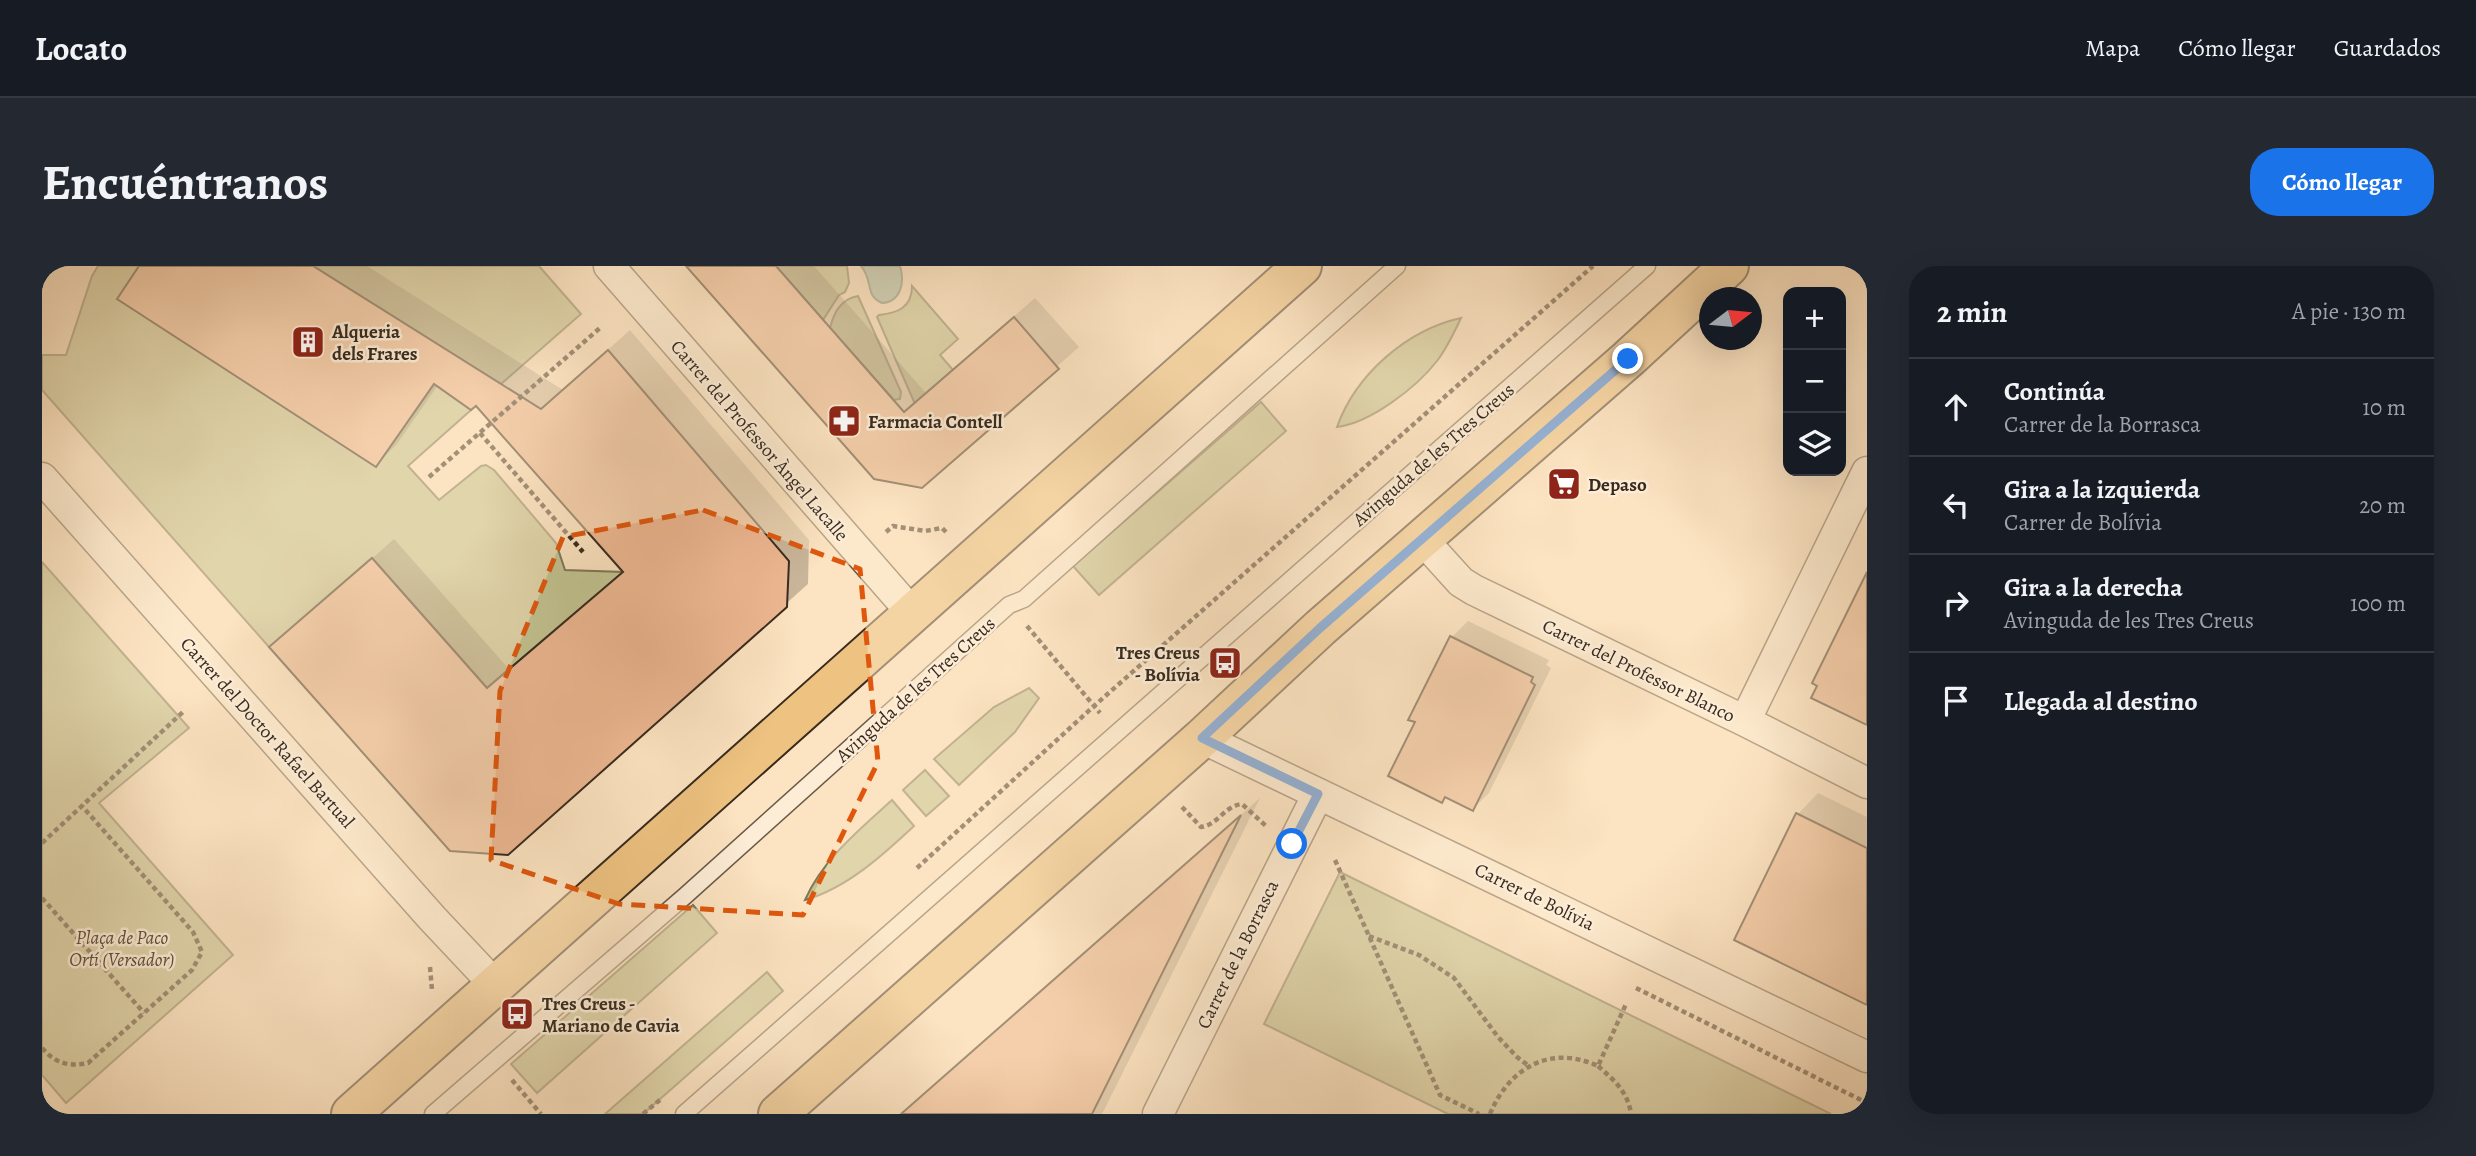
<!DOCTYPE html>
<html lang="es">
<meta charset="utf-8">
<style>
:root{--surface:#171b24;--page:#242831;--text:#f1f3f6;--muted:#9ea1a6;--line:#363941;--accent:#1a73e8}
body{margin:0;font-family:Alegreya,serif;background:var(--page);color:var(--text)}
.controls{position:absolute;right:21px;top:21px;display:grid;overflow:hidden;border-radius:14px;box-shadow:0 7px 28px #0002}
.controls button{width:63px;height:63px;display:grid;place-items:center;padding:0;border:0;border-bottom:2px solid var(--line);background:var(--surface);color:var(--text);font:35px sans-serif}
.compass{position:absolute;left:1657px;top:21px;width:63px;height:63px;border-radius:50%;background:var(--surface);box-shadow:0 7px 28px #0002;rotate:74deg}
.stop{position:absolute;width:21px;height:21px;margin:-16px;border:5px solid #1a73e8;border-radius:50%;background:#fff}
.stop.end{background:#1a73e8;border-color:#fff;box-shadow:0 2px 7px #0008}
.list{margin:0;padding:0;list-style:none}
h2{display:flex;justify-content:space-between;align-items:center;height:91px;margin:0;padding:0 28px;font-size:30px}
h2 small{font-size:23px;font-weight:400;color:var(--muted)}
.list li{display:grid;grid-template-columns:46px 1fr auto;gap:21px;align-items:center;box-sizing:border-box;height:98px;padding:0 28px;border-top:2px solid var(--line)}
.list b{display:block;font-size:26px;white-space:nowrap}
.list p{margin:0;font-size:23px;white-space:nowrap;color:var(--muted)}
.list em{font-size:23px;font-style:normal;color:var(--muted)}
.icon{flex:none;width:38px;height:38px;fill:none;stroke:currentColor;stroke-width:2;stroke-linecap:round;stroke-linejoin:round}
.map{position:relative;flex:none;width:1825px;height:848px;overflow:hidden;border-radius:28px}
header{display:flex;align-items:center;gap:42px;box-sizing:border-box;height:98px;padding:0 35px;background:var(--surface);border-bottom:2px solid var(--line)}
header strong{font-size:33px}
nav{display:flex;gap:38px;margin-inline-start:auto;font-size:24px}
.intro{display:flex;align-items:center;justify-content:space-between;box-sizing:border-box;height:168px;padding:0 42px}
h1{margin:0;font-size:49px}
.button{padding:18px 32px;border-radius:28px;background:var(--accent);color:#fff;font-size:24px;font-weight:700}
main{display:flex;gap:42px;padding:0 42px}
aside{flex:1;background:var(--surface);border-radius:28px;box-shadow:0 7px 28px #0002}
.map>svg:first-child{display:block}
.green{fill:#c2c391;stroke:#7d7758;stroke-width:2}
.water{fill:#a0bfad;stroke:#768474;stroke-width:2}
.shadow{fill:#0003}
.building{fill:#edb791;stroke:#382b1e;stroke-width:2}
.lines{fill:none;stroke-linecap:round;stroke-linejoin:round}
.service-casing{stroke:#695947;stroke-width:19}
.minor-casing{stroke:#695947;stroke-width:33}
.primary-casing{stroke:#382b1e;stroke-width:42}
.path{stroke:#382b1e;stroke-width:4.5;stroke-dasharray:5 3.5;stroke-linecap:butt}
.service{stroke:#fdedd7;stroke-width:16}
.minor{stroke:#fdedd7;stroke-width:30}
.primary{stroke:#eec280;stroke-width:38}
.route{stroke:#1a73e8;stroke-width:9}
.marked{fill:none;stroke:#df570d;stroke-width:5;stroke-dasharray:14 9;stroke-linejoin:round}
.labels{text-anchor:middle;stroke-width:5;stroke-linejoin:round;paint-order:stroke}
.poi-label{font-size:19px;font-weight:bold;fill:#382b1e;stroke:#fdedd7;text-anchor:start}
.street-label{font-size:19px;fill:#382b1e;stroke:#fdedd7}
.park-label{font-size:19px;font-style:italic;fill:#5a513b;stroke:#fdedd7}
</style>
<header>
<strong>Locato</strong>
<nav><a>Mapa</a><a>Cómo llegar</a><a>Guardados</a></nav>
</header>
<div class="intro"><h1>Encuéntranos</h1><a class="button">Cómo llegar</a></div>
<main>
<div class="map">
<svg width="1825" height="848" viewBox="0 0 1825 848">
<rect width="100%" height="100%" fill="#fce3c1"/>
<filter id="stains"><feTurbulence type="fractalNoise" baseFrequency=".00286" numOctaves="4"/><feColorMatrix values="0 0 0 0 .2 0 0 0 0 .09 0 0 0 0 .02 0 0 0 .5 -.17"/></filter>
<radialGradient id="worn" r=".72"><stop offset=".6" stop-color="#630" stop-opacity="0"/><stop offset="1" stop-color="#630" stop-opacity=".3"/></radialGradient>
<path class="green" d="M56,0H97L76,33L334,201L392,118L429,144L366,200L397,234L439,200L444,199L452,204L514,277L523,304L581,306L445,422L330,292L227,381L0,124V89H24L50,10Z
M271,0H497L539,48L459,118Z
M734,0H805L807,17L803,26L797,29L781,54Z
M870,20L916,73L898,89L911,104L873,138L835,51L837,49C855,47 870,42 870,20Z
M816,30L859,126L858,133L852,134L788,62C792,46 799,33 816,30Z
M1419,52C1412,67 1405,82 1395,95C1374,122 1328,157 1295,161C1314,108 1365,64 1419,52Z
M1219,136L1244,165L1057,329L1031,300Z
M0,296L147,462L57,537L191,689L24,837L0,809Z
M987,422L997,432L973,466L917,519L892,493L952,441Z
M883,504L907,530L884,550L861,524Z
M850,534L872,560C841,589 805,622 763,634C781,593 818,563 850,534Z
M1298,606L1789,848H1406L1222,758Z
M651,639L675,667L495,827L469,798Z
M725,706L741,725L601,848H563Z"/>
<path class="water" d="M819,0H858C863,16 859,36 840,37C822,29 832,15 819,0Z"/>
<path class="shadow" d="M99,0H325L521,124L588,64L767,274L766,318L465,587L230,381L352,273L467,403L582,304L434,137L396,119L355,178L334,199Z
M646,0H772L884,127L993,32L1037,81L880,220Z
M1426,355L1507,394L1504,399L1509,402L1447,527L1431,543L1375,455L1410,371Z
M1776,527L1825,551V737L1756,548Z
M1218,532L1060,848H859Z"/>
<path class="building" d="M97,0H271L499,143L566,84L747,295L745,341L466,589L408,585L227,381L330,292L445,422L581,306L434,140L429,144L392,118L334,201L75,33Z
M644,0H734L862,146L972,51L1017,103L880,222L832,213Z
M1825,306V459L1769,432L1775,420L1770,417Z
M1408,370L1491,411L1489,416L1493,419L1431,545L1403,531L1400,537L1346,510L1373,456L1366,454Z
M1754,547L1825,582V739L1692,674Z
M1199,549L1050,848H859Z"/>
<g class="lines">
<defs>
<path id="service" d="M391,848L643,630L967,339L982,333L1355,0
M642,848L1605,0"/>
<path id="minor" d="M567,0L871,348
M0,212L390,652L453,719
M1381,274L1419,316L1432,324L1703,455L1825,517
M1703,455L1825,206
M1160,472L1825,791
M1116,848L1276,528"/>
<path id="primary" d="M309,848L1260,0
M736,848L1160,472L1278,362L1586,93L1687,0"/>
</defs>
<use href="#service" class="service-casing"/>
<use href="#minor" class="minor-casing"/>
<use href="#primary" class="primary-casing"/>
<path class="path" d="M438,167L541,286
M387,211L558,62
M844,266L851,260L883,265L900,262L904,266
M985,360L1058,447
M1140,541L1159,561C1176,559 1182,540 1200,538L1224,560
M0,577L142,445
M1293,594L1398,829L1437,848
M875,602L1052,440L1551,0
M0,632L102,747
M1327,670L1377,689L1412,712L1456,771L1475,791L1488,801
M388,701L390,724
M1594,722L1825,837
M0,782C13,797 26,801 46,797L150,704L160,686L151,666L40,540
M1556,800C1572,814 1586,826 1589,848
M470,814L499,848
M601,848L619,833
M1448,848C1467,802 1508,778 1556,800L1584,738"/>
<use href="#service" class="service"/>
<use href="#minor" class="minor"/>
<use href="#primary" class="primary"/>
</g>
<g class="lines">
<path class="route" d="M1250,578L1276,528L1160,472L1278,362L1586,93"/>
</g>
<path d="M0 0H1825V848H0ZM661,244L818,303L836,496L761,649L577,638L449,594L458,425L521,271Z" fill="#fce3c1" fill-opacity=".55" fill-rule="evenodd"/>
<path class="marked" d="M661,244L818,303L836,496L761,649L577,638L449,594L458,425L521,271Z"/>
<defs>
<symbol id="building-square" viewBox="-11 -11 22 22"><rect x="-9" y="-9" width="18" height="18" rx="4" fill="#8f2418" stroke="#fdedd7"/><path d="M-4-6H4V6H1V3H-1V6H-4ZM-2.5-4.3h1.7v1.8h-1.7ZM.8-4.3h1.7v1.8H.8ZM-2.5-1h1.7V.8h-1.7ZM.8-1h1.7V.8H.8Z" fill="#fff"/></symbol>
<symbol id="pharmacy-square" viewBox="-11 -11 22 22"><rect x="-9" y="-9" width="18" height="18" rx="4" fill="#8f2418" stroke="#fdedd7"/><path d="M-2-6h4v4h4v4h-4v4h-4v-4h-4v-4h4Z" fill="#fff"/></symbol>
<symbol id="supermarket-square" viewBox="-11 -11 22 22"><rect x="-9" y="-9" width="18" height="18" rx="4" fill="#8f2418" stroke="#fdedd7"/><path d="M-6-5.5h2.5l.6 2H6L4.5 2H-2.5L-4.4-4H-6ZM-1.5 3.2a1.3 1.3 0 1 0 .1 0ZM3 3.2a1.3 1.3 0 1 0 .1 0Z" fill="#fff"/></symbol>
<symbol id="bus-square" viewBox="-11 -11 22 22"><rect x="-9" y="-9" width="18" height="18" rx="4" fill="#8f2418" stroke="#fdedd7"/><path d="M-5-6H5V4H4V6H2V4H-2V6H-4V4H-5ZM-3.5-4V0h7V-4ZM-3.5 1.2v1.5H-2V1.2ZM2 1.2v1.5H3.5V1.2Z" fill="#fff"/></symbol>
</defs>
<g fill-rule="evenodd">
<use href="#building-square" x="247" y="57" width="38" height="38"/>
<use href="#pharmacy-square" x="783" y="136" width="38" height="38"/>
<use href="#supermarket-square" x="1503" y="199" width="38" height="38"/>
<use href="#bus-square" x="1164" y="378" width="38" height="38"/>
<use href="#bus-square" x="456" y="729" width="38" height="38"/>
</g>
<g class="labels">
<g class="poi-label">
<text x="290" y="72">Alqueria<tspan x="290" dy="22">dels Frares</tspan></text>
<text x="826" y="162">Farmacia Contell</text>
<text x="1546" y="225">Depaso</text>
<text x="1158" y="393" text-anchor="end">Tres Creus<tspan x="1158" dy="22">- Bolívia</tspan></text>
<text x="500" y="744">Tres Creus -<tspan x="500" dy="22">Mariano de Cavia</tspan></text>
</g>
<g class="street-label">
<text transform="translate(718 174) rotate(49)" y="7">Carrer del Professor Àngel Lacalle</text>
<text transform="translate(1391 188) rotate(-41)" y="7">Avinguda de les Tres Creus</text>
<text transform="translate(1597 404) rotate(26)" y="7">Carrer del Professor Blanco</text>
<text transform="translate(873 423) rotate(-42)" y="7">Avinguda de les Tres Creus</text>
<text transform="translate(226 466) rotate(48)" y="7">Carrer del Doctor Rafael Bartual</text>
<text transform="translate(1493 630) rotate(26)" y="7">Carrer de Bolívia</text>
<text transform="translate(1195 688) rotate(-64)" y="7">Carrer de la Borrasca</text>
</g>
<g class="park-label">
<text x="80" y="678">Plaça de Paco<tspan x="80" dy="22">Ortí (Versador)</tspan></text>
</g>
</g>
<rect width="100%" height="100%" filter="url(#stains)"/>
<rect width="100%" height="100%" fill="url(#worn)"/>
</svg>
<div class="controls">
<button>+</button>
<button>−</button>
<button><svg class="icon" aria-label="layers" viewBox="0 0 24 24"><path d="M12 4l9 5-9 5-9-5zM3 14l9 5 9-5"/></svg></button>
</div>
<svg class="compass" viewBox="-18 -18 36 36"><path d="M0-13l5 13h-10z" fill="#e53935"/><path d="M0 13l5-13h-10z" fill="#9ea1a6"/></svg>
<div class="stop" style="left:1250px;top:578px"></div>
<div class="stop end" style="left:1586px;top:93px"></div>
</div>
<aside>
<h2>2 min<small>A pie · 130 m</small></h2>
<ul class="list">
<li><svg class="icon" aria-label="ahead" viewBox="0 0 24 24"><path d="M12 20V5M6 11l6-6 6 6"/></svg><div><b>Continúa</b><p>Carrer de la Borrasca</p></div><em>10 m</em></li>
<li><svg class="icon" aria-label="left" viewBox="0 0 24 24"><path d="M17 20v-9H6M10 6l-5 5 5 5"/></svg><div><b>Gira a la izquierda</b><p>Carrer de Bolívia</p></div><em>20 m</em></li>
<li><svg class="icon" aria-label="right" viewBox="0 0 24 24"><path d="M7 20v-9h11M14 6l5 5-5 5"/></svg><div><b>Gira a la derecha</b><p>Avinguda de les Tres Creus</p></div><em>100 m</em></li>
<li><svg class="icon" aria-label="arrive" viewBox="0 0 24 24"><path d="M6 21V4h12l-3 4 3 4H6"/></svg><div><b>Llegada al destino</b></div></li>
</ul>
</aside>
</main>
